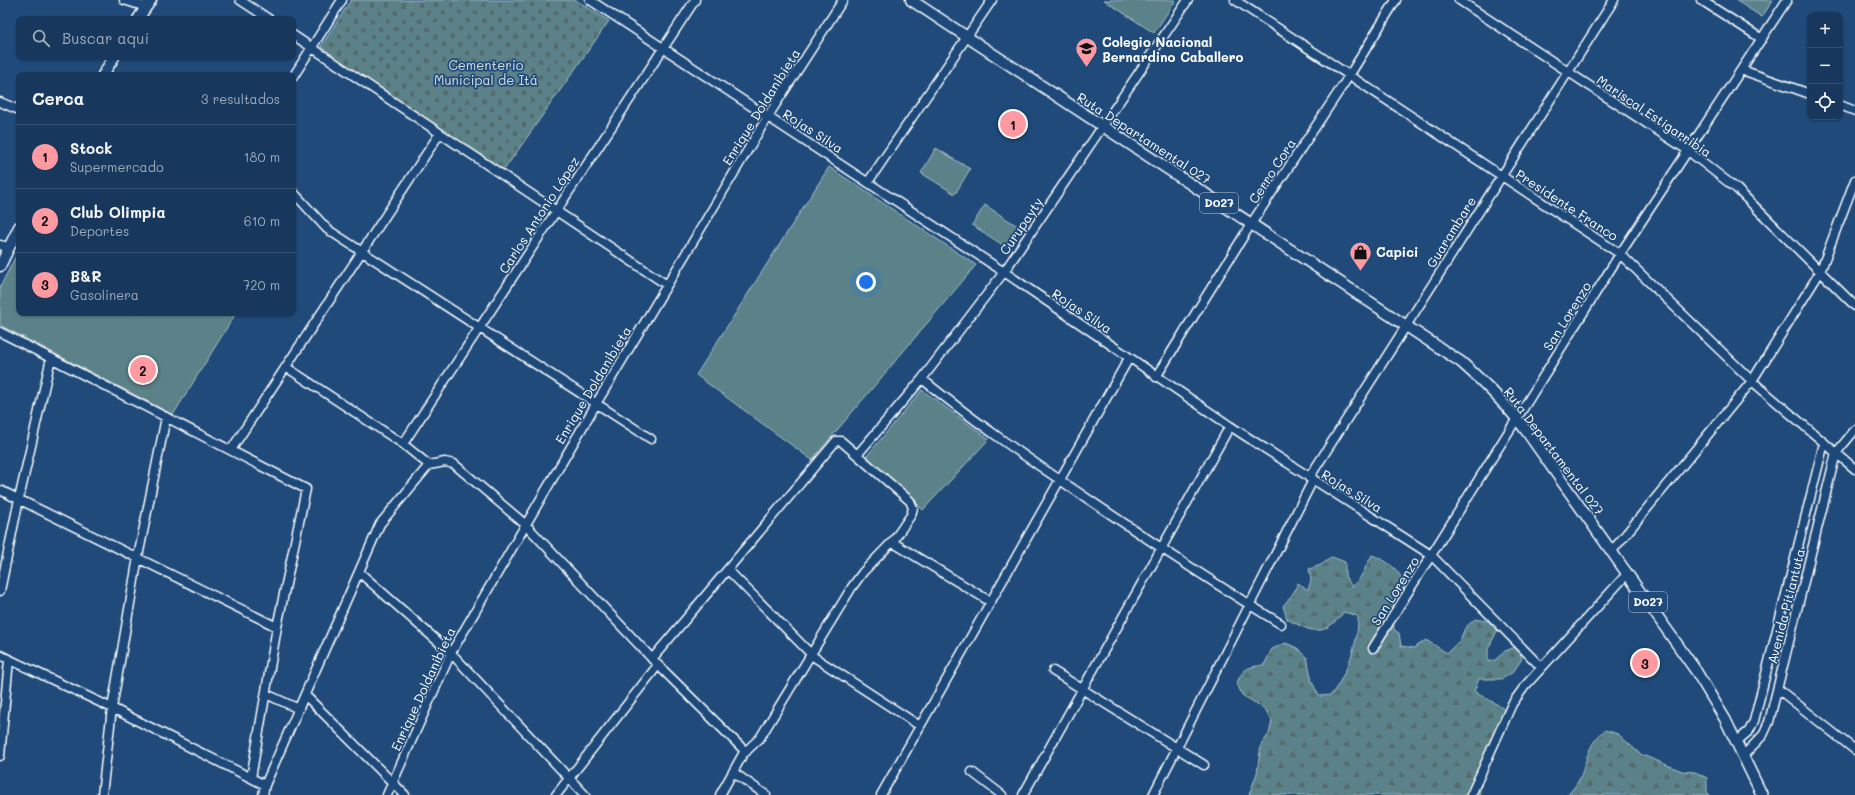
<!DOCTYPE html>
<html lang="es">
<meta charset="utf-8">
<style>
:root{--surface:#17385c;--page:#244365;--text:#f1f3f6;--muted:#9eacbb;--line:#365272;--accent:#ff9aa2}
body{margin:0;font-family:Mali,sans-serif;background:var(--page);color:var(--text)}
.controls{position:absolute;right:12px;top:12px;display:grid;overflow:hidden;border-radius:8px;box-shadow:0 1px 3px #0004}
.controls button{width:36px;height:36px;display:grid;place-items:center;padding:0;border:0;border-bottom:1px solid var(--line);background:var(--surface);color:var(--text);font:20px sans-serif}
.you{position:absolute;left:866px;top:282px;width:14px;height:14px;margin:-10px;border:3px solid #fff;border-radius:50%;background:#1a73e8;box-shadow:0 0 0 6px #1a73e833}
.badge{display:grid;place-items:center;width:26px;height:26px;border-radius:50%;background:var(--accent);color:#111;font-size:13px;font-weight:700}
.pin{position:absolute;translate:-50% -50%;border:2px solid #fff;box-shadow:0 1px 4px #0006}
.list{margin:0;padding:0;list-style:none}
h2{display:flex;justify-content:space-between;align-items:center;height:52px;margin:0;padding:0 16px;font-size:17px}
h2 small{font-size:13px;font-weight:400;color:var(--muted)}
.list li{display:grid;grid-template-columns:26px 1fr auto;gap:12px;align-items:center;box-sizing:border-box;height:64px;padding:0 16px;border-top:1px solid var(--line)}
.list b{display:block;font-size:15px;white-space:nowrap}
.list p{margin:0;font-size:13px;white-space:nowrap;color:var(--muted)}
.list em{font-size:13px;font-style:normal;color:var(--muted)}
.icon{flex:none;width:22px;height:22px;fill:none;stroke:currentColor;stroke-width:2;stroke-linecap:round;stroke-linejoin:round}
.map{position:relative;flex:none;width:1855px;height:795px;overflow:hidden}
.search{position:absolute;background:var(--surface);box-shadow:0 1px 3px #0004;left:16px;top:16px;width:280px;height:44px;display:flex;align-items:center;gap:10px;box-sizing:border-box;padding:0 14px;border-radius:8px;color:var(--muted);font-size:15px}
.panel{position:absolute;background:var(--surface);box-shadow:0 1px 3px #0004;left:16px;top:72px;width:280px;height:244px;border-radius:8px}
.map>svg:first-child{display:block}
.green{fill:#5a8288;stroke:#acc0c4}
.forest{fill:url(#forest-firs);stroke:#acc0c4}
.cemetery{fill:url(#cemetery-stones);stroke:#acc0c4}
.lines{fill:none;stroke-linecap:round;stroke-linejoin:round}
.minor-casing{stroke:#fff;stroke-width:11}
.major-casing{stroke:#fff;stroke-width:13}
.minor{stroke:#1f4a7a;stroke-width:8}
.major{stroke:#1f4a7a;stroke-width:10}
.labels{text-anchor:middle;stroke-width:3.5;stroke-linejoin:round;paint-order:stroke}
.shield{fill:#1f4a7a;stroke:#bcc9d7;stroke-width:1}
.shield-label{font-size:12px;font-weight:bold;fill:#fff}
.poi-label{font-size:13px;font-weight:bold;fill:#fff;stroke:#1f4a7a;text-anchor:start}
.park-label{font-size:13px;fill:#d6e0e1;stroke:#1f4a7a}
.street-label{font-size:13px;fill:#fff;stroke:#1f4a7a}
</style>
<div class="map">
<svg width="1855" height="795" viewBox="0 0 1855 795">
<defs>
<pattern id="forest-firs" width="22" height="20" patternUnits="userSpaceOnUse"><rect width="22" height="20" fill="#5a8288"/><path d="M5 1l3.5 6h-7zM16 11l3.5 6h-7z" fill="#546a6d"/></pattern>
<pattern id="cemetery-stones" width="16" height="16" patternUnits="userSpaceOnUse"><rect width="16" height="16" fill="#5a8288"/><path d="M2 7V4a2 2 0 0 1 4 0v3zM10 15v-3a2 2 0 0 1 4 0v3z" fill="#546a6d"/></pattern>
</defs>
<rect width="100%" height="100%" fill="#1f4a7a"/>
<filter id="ink" filterUnits="userSpaceOnUse"><feTurbulence type="fractalNoise" baseFrequency=".025" numOctaves="2"/><feDisplacementMap in="SourceGraphic" scale="8" xChannelSelector="R" yChannelSelector="G"/><feConvolveMatrix kernelMatrix="1 2 1 2 8 2 1 2 1" color-interpolation-filters="sRGB"/></filter>
<g filter="url(#ink)">
<path class="green" d="M1104,0H1176L1154,33Z
M1735,0H1773L1762,17Z
M936,148L970,169L955,194L921,173Z
M829,167L976,265L812,460L696,375Z
M985,205L1019,227L1006,247L972,225Z
M19,250V313H236L173,415L0,325V287Z
M922,390L989,439L923,510L866,457Z"/>
<path class="forest" d="M1372,555C1388,561 1407,573 1403,594C1402,602 1396,609 1394,618C1393,622 1394,626 1394,630L1399,633L1401,646L1414,648L1426,640L1447,653L1460,640L1465,628L1475,619L1488,621L1498,629L1488,649V662L1495,660L1505,651L1518,646L1522,659L1513,672L1502,679H1479L1474,691C1485,699 1496,702 1506,711L1500,722L1499,745L1491,756L1485,769L1479,795H1249L1257,773L1261,745L1269,734L1272,721L1265,709L1242,695L1237,683C1243,668 1248,667 1264,665L1272,649L1286,643L1297,648L1307,657L1312,682L1319,696L1331,695C1347,674 1359,642 1358,616L1344,612C1322,638 1314,633 1287,619L1283,606L1292,595L1298,583L1308,590L1311,580L1309,569L1321,565L1332,557L1345,562V576L1352,587L1360,578Z
M1605,730L1618,734L1640,754L1682,771L1695,772L1707,778V792L1710,795H1567C1591,774 1579,751 1605,730Z"/>
<path class="cemetery" d="M351,0H576L609,21L504,170L320,48Z"/>
<g class="lines">
<defs>
<path id="minor" d="M124,0L146,7
M240,0L269,19
M590,0L1004,272L1230,426L1431,555L1541,667
M1235,0L1620,254L1752,381L1855,469
M1459,0L1687,150L1737,189L1855,306
M1701,0L1762,39
M293,35L667,285
M1742,70L1810,94
M293,77L342,0
M0,102L19,110
M1840,105L1855,111
M868,182L992,0
M293,192L327,229L651,439
M0,245L8,247
M0,332L306,489L277,627L251,778
M1156,377L1251,224L1349,76L1396,0
M922,379C976,423 1033,462 1091,501C1153,543 1216,585 1281,624
M403,444L695,0
M231,450L440,133
M857,455L922,379L1004,272L1188,0
M429,465L445,462L454,464L526,525L658,665L746,752
M1309,478L1614,0
M0,490L277,627
M892,542L991,602
M1612,551L1752,381L1820,272L1855,180
M728,570L814,657L920,726
M359,572L451,653L585,795
M0,591L19,499L51,358
M1373,648L1620,254L1787,0
M0,655L112,708L265,785
M652,659L836,441H841L910,501L913,508L911,515L894,540L863,572L852,587L760,738L743,754L720,795
M1053,671L1204,765
M1778,689L1855,750
M266,694L299,709
M305,695L405,795
M1736,742L1749,731L1754,721L1824,443
M0,756L9,660
M1743,756L1763,735L1769,722L1836,453L1855,430
M733,772L766,795
M972,772L1002,795
M102,795L112,708L138,557L166,417
M263,795L265,785L380,524L429,465L403,444L286,367
M387,795L451,653L596,404L768,116L843,0
M556,795L658,665
M881,795L1129,358
M1023,795L1230,426
M1153,795L1313,480
M1471,795L1512,704L1525,686L1628,573"/>
<path id="major" d="M911,0L1461,362C1486,384 1508,406 1527,432L1696,671L1725,719L1762,795
M138,19L151,0
M103,75L114,57
M0,266L19,227"/>
</defs>
<use href="#minor" class="minor-casing"/>
<use href="#major" class="major-casing"/>
<use href="#minor" class="minor"/>
<use href="#major" class="major"/>
</g>
</g>
<defs>
<symbol id="university-pin" viewBox="-11 -11 22 30"><path d="M0 17L-7.5 6A9.5 9.5 0 1 1 7.5 6Z" fill="#ff9aa2" stroke="#1f4a7a"/><path d="M0-5L7-2L0 1L-7-2ZM-4 1L0 2.5L4 1V4Q0 6-4 4Z" fill="#111"/></symbol>
<symbol id="shop-pin" viewBox="-11 -11 22 30"><path d="M0 17L-7.5 6A9.5 9.5 0 1 1 7.5 6Z" fill="#ff9aa2" stroke="#1f4a7a"/><path d="M-5-2.5h2.3a2.7 3.5 0 0 1 5.4 0H5L5.5 6h-11ZM-1.5-2.5h3a1.5 2.3 0 0 0-3 0Z" fill="#111"/></symbol>
</defs>
<g fill-rule="evenodd">
<use href="#university-pin" x="1074" y="36" width="25" height="34"/>
<use href="#shop-pin" x="1348" y="240" width="25" height="34"/>
</g>
<g class="labels">
<g class="shield">
<rect x="1200" y="193" width="38" height="20" rx="3"/>
<rect x="1629" y="592" width="38" height="20" rx="3"/>
</g>
<g class="shield-label">
<text x="1219" y="207">D027</text>
<text x="1648" y="606">D027</text>
</g>
<g class="poi-label">
<text x="1102" y="47">Colegio Nacional<tspan x="1102" dy="15">Bernardino Caballero</tspan></text>
<text x="1376" y="257">Capici</text>
</g>
<g class="park-label">
<text x="486" y="70">Cementerio<tspan x="486" dy="15">Municipal de Itá</tspan></text>
</g>
<g class="street-label">
<text transform="translate(761 107) rotate(-58)" y="5">Enrique Doldanibieta</text>
<text transform="translate(1654 116) rotate(34)" y="5">Mariscal Estigarribia</text>
<text transform="translate(813 131) rotate(33)" y="5">Rojas Silva</text>
<text transform="translate(1144 138) rotate(33)" y="5">Ruta Departamental 027</text>
<text transform="translate(1272 171) rotate(-57)" y="5">Cerro Cora</text>
<text transform="translate(1567 205) rotate(33)" y="5">Presidente Franco</text>
<text transform="translate(539 215) rotate(-57)" y="5">Carlos Antonio López</text>
<text transform="translate(1021 226) rotate(-56)" y="5">Curupayty</text>
<text transform="translate(1451 232) rotate(-58)" y="5">Guarambare</text>
<text transform="translate(1082 311) rotate(34)" y="5">Rojas Silva</text>
<text transform="translate(1567 316) rotate(-58)" y="5">San Lorenzo</text>
<text transform="translate(593 385) rotate(-59)" y="5">Enrique Doldanibieta</text>
<text transform="translate(1554 451) rotate(53)" y="5">Ruta Departamental 027</text>
<text transform="translate(1352 491) rotate(32)" y="5">Rojas Silva</text>
<text transform="translate(1395 591) rotate(-58)" y="5">San Lorenzo</text>
<text transform="translate(1786 606) rotate(-76)" y="5">Avenida Pitiantuta</text>
<text transform="translate(423 689) rotate(-65)" y="5">Enrique Doldanibieta</text>
</g>
</g>
</svg>
<div class="controls">
<button>+</button>
<button>−</button>
<button><svg class="icon" aria-label="locate" viewBox="0 0 24 24"><circle cx="12" cy="12" r="6"/><path d="M12 2v4M12 18v4M2 12h4M18 12h4"/></svg></button>
</div>
<div class="you"></div>
<div class="pin badge" style="left:1013px;top:124px">1</div>
<div class="pin badge" style="left:143px;top:370px">2</div>
<div class="pin badge" style="left:1645px;top:663px">3</div>
<div class="search"><svg class="icon" aria-label="search" viewBox="0 0 24 24"><circle cx="10" cy="10" r="6"/><path d="M15 15l6 6"/></svg>Buscar aquí</div>
<section class="panel">
<h2>Cerca<small>3 resultados</small></h2>
<ul class="list">
<li><span class="badge">1</span><div><b>Stock</b><p>Supermercado</p></div><em>180 m</em></li>
<li><span class="badge">2</span><div><b>Club Olimpia</b><p>Deportes</p></div><em>610 m</em></li>
<li><span class="badge">3</span><div><b>B&amp;R</b><p>Gasolinera</p></div><em>720 m</em></li>
</ul>
</section>
</div>
